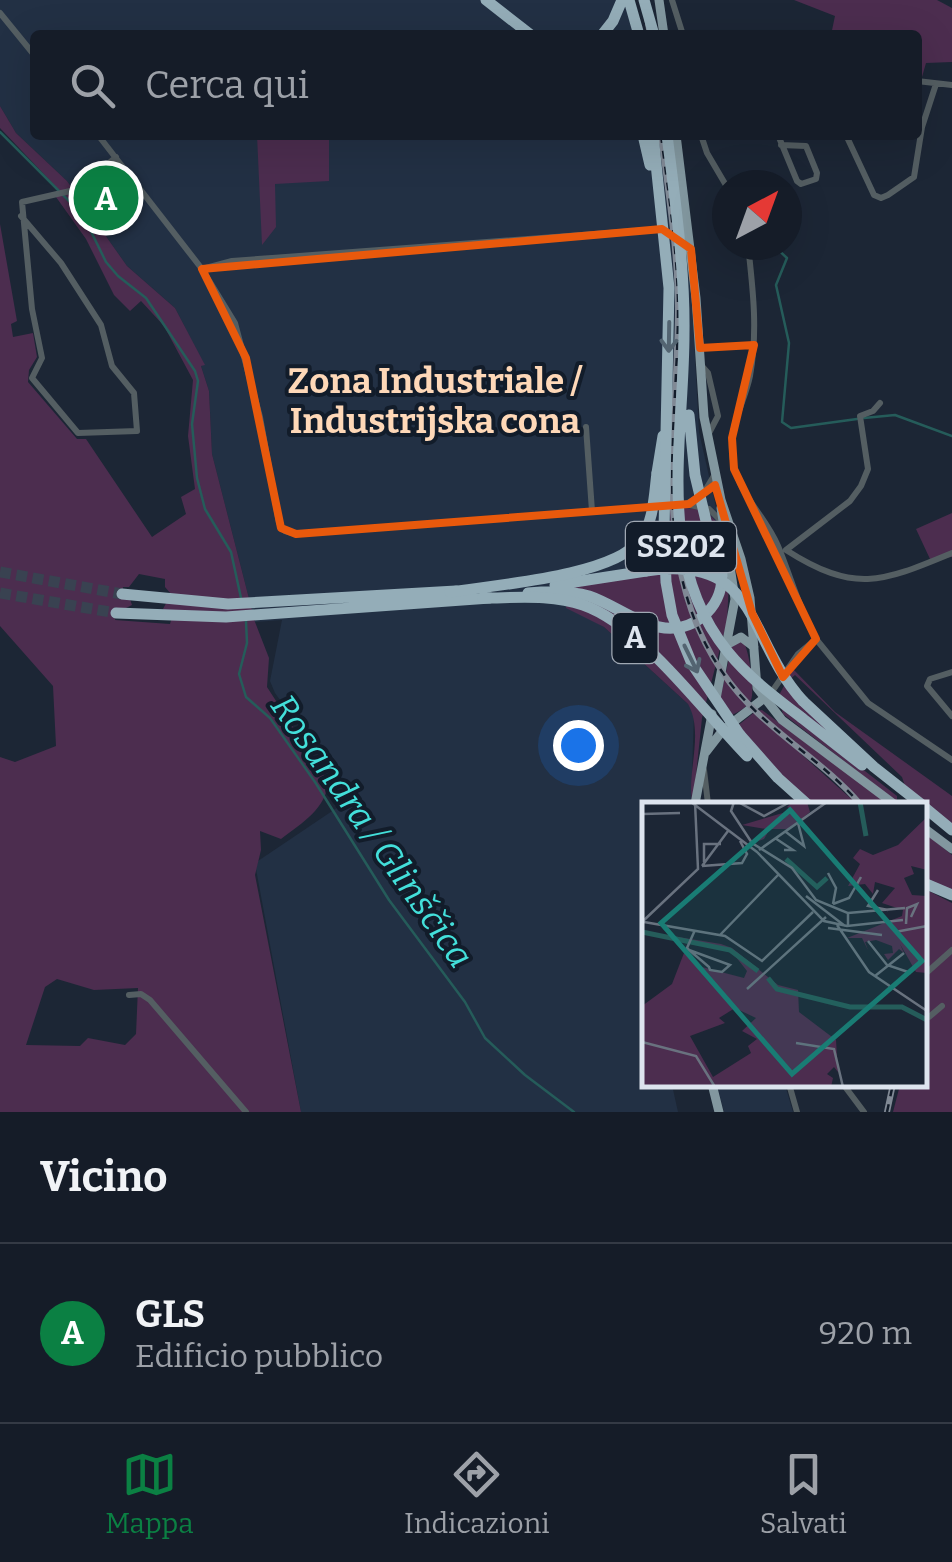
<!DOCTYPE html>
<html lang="it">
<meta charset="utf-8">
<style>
:root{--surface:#151c28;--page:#1e2530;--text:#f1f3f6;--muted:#9da1a8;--line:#343a45;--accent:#0b8043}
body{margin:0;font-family:Bitter,serif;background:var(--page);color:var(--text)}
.compass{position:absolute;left:712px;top:170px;width:90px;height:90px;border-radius:50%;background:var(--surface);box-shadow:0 10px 40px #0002;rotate:41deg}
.you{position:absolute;left:578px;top:745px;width:35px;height:35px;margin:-25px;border:8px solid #fff;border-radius:50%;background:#1a73e8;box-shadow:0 0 0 15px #1a73e833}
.badge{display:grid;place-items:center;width:65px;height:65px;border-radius:50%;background:var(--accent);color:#fff;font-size:32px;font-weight:700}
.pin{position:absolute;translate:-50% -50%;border:5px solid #fff;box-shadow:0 2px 10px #0006}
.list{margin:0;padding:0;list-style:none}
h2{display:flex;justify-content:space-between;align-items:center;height:130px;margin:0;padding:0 40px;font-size:42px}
h2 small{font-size:32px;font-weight:400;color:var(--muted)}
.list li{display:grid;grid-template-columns:65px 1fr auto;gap:30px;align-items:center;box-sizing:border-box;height:180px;padding:0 40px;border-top:2px solid var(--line)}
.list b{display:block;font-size:38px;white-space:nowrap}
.list p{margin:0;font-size:32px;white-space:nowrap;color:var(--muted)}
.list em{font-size:32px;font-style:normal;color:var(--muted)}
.icon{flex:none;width:55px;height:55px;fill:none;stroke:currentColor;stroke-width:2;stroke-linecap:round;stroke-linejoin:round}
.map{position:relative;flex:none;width:952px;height:1112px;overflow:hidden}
.search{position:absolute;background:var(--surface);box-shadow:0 10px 40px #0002;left:30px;right:30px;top:30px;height:110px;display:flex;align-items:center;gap:25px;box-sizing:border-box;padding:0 35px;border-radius:10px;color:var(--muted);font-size:38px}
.sheet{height:310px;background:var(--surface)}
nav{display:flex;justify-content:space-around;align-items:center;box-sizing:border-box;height:140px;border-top:2px solid var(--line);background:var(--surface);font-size:28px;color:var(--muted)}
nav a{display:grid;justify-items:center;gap:5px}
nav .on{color:var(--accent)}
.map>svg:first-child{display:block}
.built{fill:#223044}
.green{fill:#4c2d4f;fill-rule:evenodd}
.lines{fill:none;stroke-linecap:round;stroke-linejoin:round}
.stream{stroke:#255c5a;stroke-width:2.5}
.highway-tunnel{stroke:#394251;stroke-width:11;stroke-dasharray:11 5.5;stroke-linecap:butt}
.minor{stroke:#545e62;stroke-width:6}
.major{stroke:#82979f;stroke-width:9}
.highway{stroke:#94adb8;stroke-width:11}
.rail-casing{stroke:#808995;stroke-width:6}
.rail{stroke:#121c2a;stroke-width:2.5;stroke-dasharray:8;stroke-linecap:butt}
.highway-bridge{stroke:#94adb8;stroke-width:11}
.oneway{stroke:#536471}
.marked{fill:none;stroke:#e8590c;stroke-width:8;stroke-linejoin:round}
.labels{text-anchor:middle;stroke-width:8;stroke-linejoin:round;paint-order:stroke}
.shield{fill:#121c2a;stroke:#a0a8b3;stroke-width:2.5}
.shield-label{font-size:30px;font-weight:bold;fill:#dde4ee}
.neighbourhood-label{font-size:35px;font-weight:bold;fill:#fed8b8;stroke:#121c2a}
.water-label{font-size:35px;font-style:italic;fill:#43dfda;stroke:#121c2a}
.inset-river{fill:none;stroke:#255c5a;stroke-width:5}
.inset-road{fill:none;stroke:#69727f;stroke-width:2.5}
.view{fill:#197c74;fill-opacity:0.15;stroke:#197c74;stroke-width:5}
.inset-edge{fill:none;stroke:#dde4ee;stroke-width:5}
</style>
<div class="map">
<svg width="952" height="1112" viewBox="0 0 952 1112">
<rect width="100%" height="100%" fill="#1c2635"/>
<path class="built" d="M0,0H632L637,35H35V135H672L692,302L699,432L720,525L670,510L671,560L586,616L604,627L688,704L694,713L691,804H644V1084L672,1085L678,1112H301L256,869L258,861L350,799L275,693L270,681L282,620L255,622L212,454L209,391L201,366L204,364L175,308L127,266L67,181L16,133L0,106Z
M717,1085H785L793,1112H724Z"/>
<path class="green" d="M794,0H937L952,8V62L926,63L922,77H917V35H831L835,16Z
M0,106L16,133L67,181L127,266L175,308L205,365L201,366L209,391L212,454L255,622L269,658L267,687L328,781C327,808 302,823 281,839L260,831L261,850L255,875L301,1112H0V757L15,762L56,746L53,686L0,626V224L17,321L11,324L13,337L33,333L37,357L29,370L28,382L77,439H86L152,537L186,514L181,497L195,489L188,436L193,380L164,326L141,301L130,311L114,295L86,239L56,197L60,191L0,128ZM139,574L165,579V587L171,594L163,609L172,617L170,624L115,620L116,613L132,605L130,599H121L123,587H129ZM57,979L94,990L138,988L136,1034L125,1045L88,1038L80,1046L26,1045L45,987Z
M257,135H329V181L275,184L276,227L262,245Z
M685,508L705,510L720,525L729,581L727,622L702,718L693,804C685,777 705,734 688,704L604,627L566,608L569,581L671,560L670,510Z
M952,513V557L930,559L916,529Z
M743,641C749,649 755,690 751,700C747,708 738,712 730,716L719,704L732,644Z
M793,669L835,712L952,796V825L906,789L902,777L795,675L789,680L846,745L801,721L897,796V802L783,714L778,697Z
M762,710L888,804H863L803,749L800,753L857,804H814L731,731L756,711Z
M924,832L952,855V892L925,879Z
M925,889L952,903V1112H893L900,1085L924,1084Z"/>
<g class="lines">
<path class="stream" d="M0,132L83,215L106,262L118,276L146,298L195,371L198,381L192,424L197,478L205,509L231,552L241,598
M773,245L787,258L776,285L789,343L782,422L791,428L857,419
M864,418L895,415L952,436
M246,621L247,643L239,674L246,697L270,718L315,782L389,900L465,1002L485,1038L525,1075L574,1112"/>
<path class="highway-tunnel" d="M0,572L122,594
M0,593L116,613"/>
<path class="minor" d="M672,0L683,35
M0,13L35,56
M917,81L952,85
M98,135L202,269L235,323L260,417L279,523L285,531L296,534L685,504L709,509L722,522
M701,135L707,153L727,187
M778,135L797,181L801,184L816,179L817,173L806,146L781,145
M846,135L874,195L881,198L888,195L914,177L922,127L936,84
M21,216L61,263L101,325L112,366L134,393L137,431L78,433L32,378L42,358L32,309L22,202L79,189L116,157
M748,245C753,290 758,331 750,376C745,401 730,424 732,450C733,491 763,511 778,546C791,577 799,609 816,639L798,654L771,693
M202,269L232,261L648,230L662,229L677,237
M700,348L754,345
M701,365L708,373L718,416L708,435
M586,427L592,511
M686,504L703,494L715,474
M786,550L850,501L861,486L868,469L860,416L873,411L880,403
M786,550C855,594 882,582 952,553
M816,639L868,703L952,760
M952,672L930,679L927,686L952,716
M704,770L708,804
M924,975L952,950
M129,995L141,994L150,1000L246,1112
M924,1016L929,1017L942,1006
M789,1084L797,1112
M843,1084L864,1112"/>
<path class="major" d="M659,0L664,35
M676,135L696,298L704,417L721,500L741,559L750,598L757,688L782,720L894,804
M728,644L741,637L754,647
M716,699L735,599L721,508
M706,752L723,730L763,699
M695,804L712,714
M924,828L952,849
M712,1084L719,1112"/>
<path class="highway" d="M486,0L531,35
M629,0L639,35
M602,35L613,21L622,0
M657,473L663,436
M555,585L646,571
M528,593C548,591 569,590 589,596C613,604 634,622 659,627C692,634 722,609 722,576C722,558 714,541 707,525
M122,594L228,604L456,591
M116,613L226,617L490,598
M803,701L874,767L921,804
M802,718L862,765
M740,735L778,778L807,804
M924,807L952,830
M924,883L952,895"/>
<defs>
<path id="rail" d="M647,17L650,35
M661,135C668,190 677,246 678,302C679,427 647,564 723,673C759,727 819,756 860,804
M887,1112L893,1084"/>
</defs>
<use href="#rail" class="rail-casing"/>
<use href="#rail" class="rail"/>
<path class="highway-bridge" d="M644,0L654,35
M643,135L650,165
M653,135L669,288L664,531L666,582L672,615L692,664L740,735
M667,135C675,200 685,268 684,334C684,440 654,562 728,652C749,678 776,698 802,718
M689,415L695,475L707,525
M646,571C761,554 745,638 803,701
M450,592C495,585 614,576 640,540C654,521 654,496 657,473
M483,598C515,598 551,594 583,605C641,625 703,711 747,756"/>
</g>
<defs><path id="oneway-shaft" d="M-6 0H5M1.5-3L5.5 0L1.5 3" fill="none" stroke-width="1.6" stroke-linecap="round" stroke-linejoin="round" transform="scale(2.5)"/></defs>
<g class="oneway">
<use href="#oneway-shaft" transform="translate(669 337) rotate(91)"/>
<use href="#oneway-shaft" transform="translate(691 659) rotate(64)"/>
</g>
<path class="marked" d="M662,229L691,249L700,348L754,345L732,438L734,469L816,639L783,677L752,613L715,485L689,504L296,534L281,528L246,358L202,269Z"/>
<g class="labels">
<g class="shield">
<rect x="626" y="522" width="110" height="50" rx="8"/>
<rect x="612.5" y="613" width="45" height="50" rx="8"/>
</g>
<g class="shield-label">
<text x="681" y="557">SS202</text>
<text x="635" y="648">A</text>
</g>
<g class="neighbourhood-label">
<text x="435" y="393">Zona Industriale /<tspan x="435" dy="40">Industrijska cona</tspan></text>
</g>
<g class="water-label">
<text transform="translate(372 831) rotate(55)" y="12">Rosandra / Glinščica</text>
</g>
</g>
<g transform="translate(642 802)">
<rect width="285" height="285" fill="#1c2635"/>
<path d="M150,0H165L168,10L147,27H126L125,32L122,37L111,41L124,27L100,23L151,8L145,5ZM285,15V68L269,64L272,72L262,76L270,93L285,94V171L274,170L258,142L262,151L257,147L246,158L242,152L251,151L250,144L234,138L223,140L226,148L220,136H236H205L260,114L261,108L240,101L253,86L233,80L231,92L223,82L206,84L218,62L211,56L218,47L231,53L256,43ZM0,129L79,142L90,146L136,183L156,188L157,210L194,238L196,270L192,265L185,272L191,276L189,285H0V204L30,182L42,151L60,165L102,176L105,169L90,150ZM93,206L114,216L100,229L115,237L106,244L109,251L71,275L48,234L83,221L77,216Z" fill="#4c2d4f" fill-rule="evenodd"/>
<path class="inset-river" d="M218,0L224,34M144,57L175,85L185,76M0,130L88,148L116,169M126,176L135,187L208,205H260L285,218"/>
<path class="inset-road" d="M49,0L115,50L182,119L205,124L261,118M92,0L89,9L110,41L150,66L174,98L206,111V123M96,0L122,14L148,0M0,12L38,11M144,30L162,44L156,21M133,36L151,48H142M117,48L185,0M62,60V42H79M0,62V0M60,64L86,29M60,64L100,61L105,52L98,39M186,71L194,86L191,102M236,88L226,104L246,108M164,94L203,124M191,102L207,96L219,75M206,111L263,106M0,120L56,67L53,0M2,120L83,134L120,159L171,110M264,122L265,106L275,102L269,115M195,123L227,170L285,209M186,126L240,133M253,130L285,124M78,133L136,73M226,139L245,163L269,171M47,148L88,163L80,170L68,168L67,165L60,159L47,148L45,146L53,128M233,174L262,151M105,187L184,115M0,240L54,254L73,285M154,241L192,247L201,285"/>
<path class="view" d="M148,8L280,159L150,272L19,121Z"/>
<rect width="285" height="285" class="inset-edge"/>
</g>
</svg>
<svg class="compass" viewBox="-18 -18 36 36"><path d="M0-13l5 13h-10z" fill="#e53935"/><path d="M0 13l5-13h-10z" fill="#9da1a8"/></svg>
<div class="you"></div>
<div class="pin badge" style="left:106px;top:198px">A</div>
<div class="search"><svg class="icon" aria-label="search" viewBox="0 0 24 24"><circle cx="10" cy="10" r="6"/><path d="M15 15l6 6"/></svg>Cerca qui</div>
</div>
<section class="sheet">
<h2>Vicino<small></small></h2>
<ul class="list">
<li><span class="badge">A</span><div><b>GLS</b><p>Edificio pubblico</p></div><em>920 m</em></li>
</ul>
</section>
<nav>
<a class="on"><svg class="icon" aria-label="map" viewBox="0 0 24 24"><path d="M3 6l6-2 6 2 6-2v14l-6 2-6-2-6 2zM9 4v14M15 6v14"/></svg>Mappa</a>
<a><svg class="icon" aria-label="directions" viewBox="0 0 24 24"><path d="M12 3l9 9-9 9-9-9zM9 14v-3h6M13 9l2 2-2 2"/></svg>Indicazioni</a>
<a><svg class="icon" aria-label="saved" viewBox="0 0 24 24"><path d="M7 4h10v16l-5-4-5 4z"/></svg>Salvati</a>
</nav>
